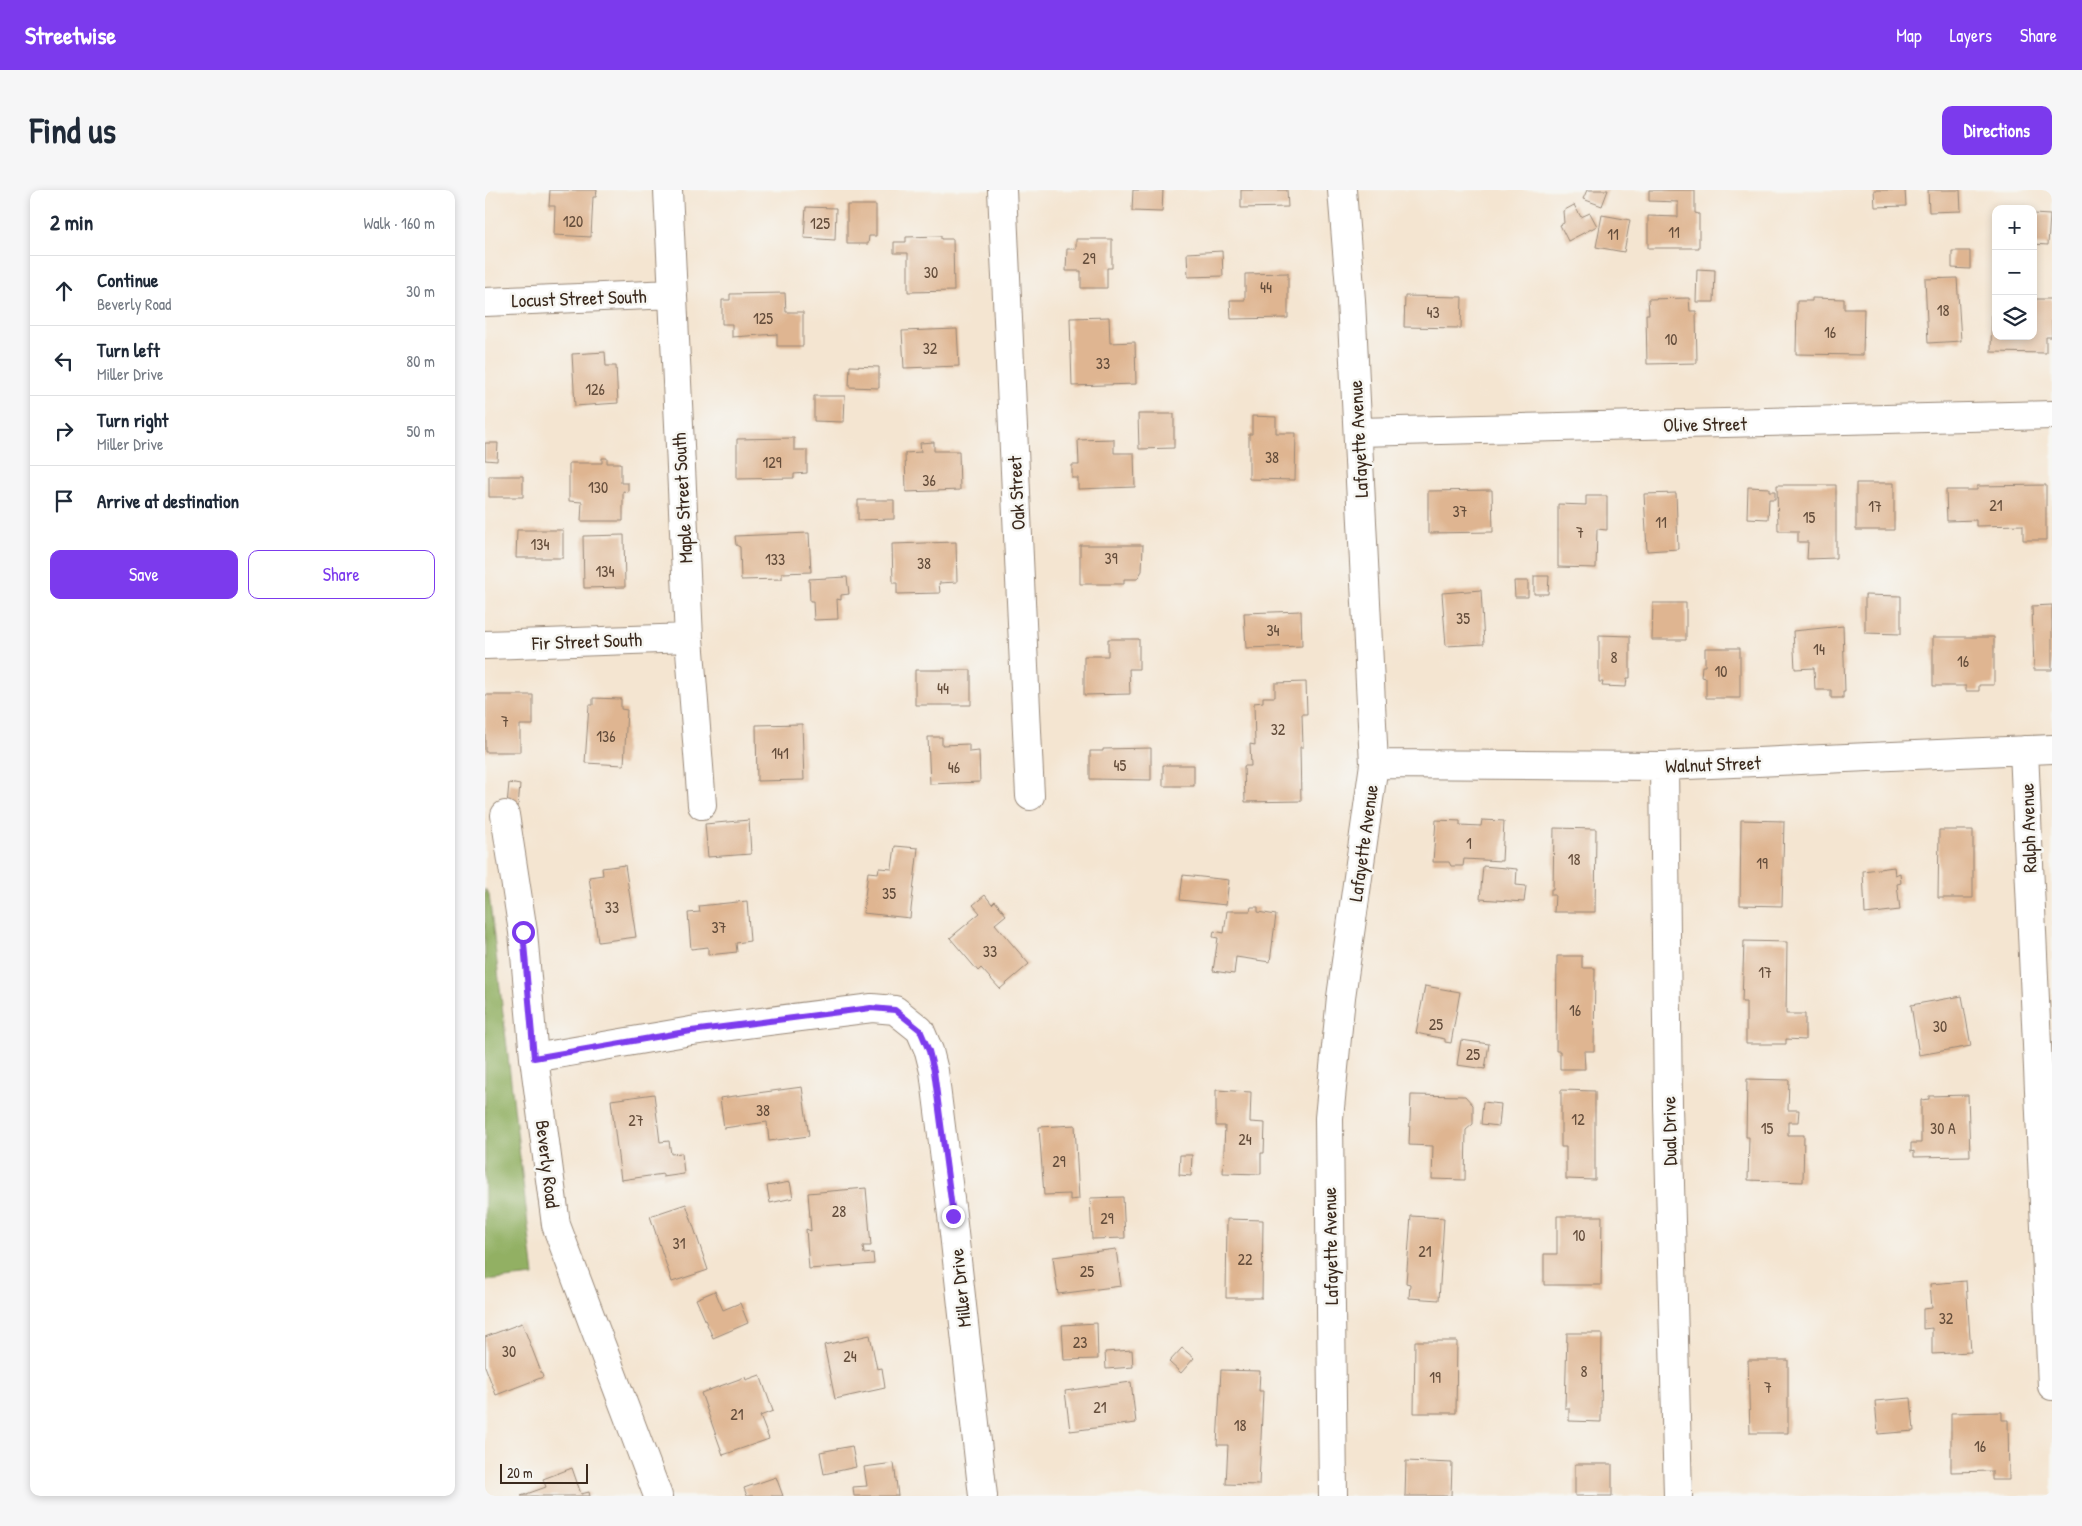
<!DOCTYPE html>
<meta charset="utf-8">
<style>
:root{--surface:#fff;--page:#f6f6f7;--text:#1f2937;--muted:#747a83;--line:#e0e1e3;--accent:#7c3aed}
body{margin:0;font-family:"Patrick Hand",sans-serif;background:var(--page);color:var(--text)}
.controls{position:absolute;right:15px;top:15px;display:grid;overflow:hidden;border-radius:10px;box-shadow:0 2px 8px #0003}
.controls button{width:45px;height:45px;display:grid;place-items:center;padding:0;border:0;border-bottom:1px solid var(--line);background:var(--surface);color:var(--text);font:25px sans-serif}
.scale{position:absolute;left:15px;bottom:12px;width:88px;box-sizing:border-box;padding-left:5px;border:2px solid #3b2a1e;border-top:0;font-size:14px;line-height:18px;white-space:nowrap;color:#3b2a1e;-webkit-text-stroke:4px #f6f6f2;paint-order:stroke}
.stop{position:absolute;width:15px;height:15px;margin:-11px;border:4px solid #7c3aed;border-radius:50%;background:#fff}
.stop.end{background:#7c3aed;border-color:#fff;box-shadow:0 1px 5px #0008}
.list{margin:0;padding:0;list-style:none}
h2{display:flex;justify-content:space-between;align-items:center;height:65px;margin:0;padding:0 20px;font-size:21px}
h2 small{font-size:16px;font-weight:400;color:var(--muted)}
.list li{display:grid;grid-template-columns:32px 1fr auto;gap:15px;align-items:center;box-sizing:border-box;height:70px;padding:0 20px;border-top:1px solid var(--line)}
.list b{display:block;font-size:19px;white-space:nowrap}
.list p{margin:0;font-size:16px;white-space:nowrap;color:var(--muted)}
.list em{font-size:16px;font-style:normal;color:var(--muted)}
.actions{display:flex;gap:10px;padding:15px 20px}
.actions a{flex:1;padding:11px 0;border:1px solid var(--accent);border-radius:10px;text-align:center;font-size:18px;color:var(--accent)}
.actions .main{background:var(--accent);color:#fff}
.icon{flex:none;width:28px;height:28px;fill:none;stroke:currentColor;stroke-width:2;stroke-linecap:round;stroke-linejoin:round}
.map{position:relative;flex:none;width:1567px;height:1306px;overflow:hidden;border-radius:10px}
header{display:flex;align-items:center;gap:30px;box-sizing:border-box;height:70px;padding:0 25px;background:var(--accent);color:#fff}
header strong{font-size:24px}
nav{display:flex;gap:28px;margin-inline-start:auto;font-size:18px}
.intro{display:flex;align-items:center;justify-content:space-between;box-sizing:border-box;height:120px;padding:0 30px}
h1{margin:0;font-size:35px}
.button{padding:12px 22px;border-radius:10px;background:var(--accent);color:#fff;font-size:18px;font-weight:700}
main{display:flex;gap:30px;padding:0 30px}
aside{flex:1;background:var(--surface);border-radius:10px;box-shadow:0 2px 8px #0003}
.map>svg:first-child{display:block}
.forest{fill:#92b063;stroke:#666d40}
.building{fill:#dfb591}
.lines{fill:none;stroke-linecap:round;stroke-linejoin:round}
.minor-casing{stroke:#988878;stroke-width:30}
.minor{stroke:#fff;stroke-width:28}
.route{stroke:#7c3aed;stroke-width:6}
.labels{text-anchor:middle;stroke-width:5;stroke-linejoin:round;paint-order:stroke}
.number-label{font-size:16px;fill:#644d3b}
.street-label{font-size:19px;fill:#3b2a1e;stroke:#f6f6f2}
</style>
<header>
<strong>Streetwise</strong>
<nav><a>Map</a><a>Layers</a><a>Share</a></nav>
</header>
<div class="intro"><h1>Find us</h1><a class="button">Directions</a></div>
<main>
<aside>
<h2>2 min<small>Walk · 160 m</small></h2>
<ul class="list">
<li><svg class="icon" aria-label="ahead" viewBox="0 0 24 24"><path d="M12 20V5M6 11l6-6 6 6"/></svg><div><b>Continue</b><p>Beverly Road</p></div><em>30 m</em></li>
<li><svg class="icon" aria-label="left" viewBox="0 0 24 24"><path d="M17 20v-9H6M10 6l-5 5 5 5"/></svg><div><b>Turn left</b><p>Miller Drive</p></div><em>80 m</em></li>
<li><svg class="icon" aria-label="right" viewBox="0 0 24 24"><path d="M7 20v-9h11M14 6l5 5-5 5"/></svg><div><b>Turn right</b><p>Miller Drive</p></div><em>50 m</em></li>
<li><svg class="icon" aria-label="arrive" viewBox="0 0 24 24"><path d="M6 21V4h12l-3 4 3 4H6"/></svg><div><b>Arrive at destination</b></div></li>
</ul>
<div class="actions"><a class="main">Save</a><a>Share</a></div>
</aside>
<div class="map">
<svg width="1567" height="1306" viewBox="0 0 1567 1306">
<rect width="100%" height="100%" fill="#f6f6f2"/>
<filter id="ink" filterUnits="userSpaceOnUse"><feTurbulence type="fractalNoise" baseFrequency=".02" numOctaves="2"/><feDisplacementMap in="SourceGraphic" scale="10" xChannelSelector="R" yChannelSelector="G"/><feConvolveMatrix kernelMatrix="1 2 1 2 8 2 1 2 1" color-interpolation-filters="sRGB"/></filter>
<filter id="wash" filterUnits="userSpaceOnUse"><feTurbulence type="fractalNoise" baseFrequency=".0096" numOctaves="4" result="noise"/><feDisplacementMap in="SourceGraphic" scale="20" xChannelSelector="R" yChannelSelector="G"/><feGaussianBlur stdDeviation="1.12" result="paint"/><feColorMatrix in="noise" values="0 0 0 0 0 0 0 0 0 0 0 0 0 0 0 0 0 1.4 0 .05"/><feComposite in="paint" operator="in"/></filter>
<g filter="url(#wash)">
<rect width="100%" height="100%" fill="#f4e5d1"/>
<path class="forest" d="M0,699L4,705L49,1086L0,1091Z"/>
<g id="blocks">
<path class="building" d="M65,0H112L111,7H108L106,47L69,45L70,16H64Z
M648,0H678L677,22L647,21Z
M756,0H802L803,17L756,18Z
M1102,0H1123L1117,16L1098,9Z
M1164,0H1210V23L1214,24V58H1163V26L1193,27V12L1164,11Z
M1389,0H1420L1421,16L1390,17Z
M1443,0H1475L1476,21L1444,22Z
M362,15H391V46H384L383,54H362Z
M1089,15L1096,27L1105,23L1112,36L1083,51L1075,35L1079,33L1078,21Z
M321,17L351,18L350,50L319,48Z
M1548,24L1565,25L1563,55L1548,54Z
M1117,25L1145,30L1139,62L1111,57Z
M456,46V49H468L469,101L423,102V63H409V52H421V47Z
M591,49H627V78H622V98H596V81H581L582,59H591Z
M737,61L738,86L703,87L702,63Z
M1467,61H1485V79L1467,78Z
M1212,79L1230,80L1229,112H1211Z
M803,83V128L746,129L745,110H760V84Z
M1472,88L1476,151L1443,153L1440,89Z
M300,103L301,122H318V156H292V144L247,147V134H237V110H245V104Z
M920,106L977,107L976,138L919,137Z
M1204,108L1205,121H1211L1212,173L1162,174L1161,124H1164L1163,109Z
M1327,108L1359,109V119H1379L1378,165L1311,164L1312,111H1327Z
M1507,109H1511V146H1548V109H1567V147H1561V163L1506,162Z
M624,127L625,153L650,152L651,194L587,196L585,128Z
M472,139L474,176L419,178L417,141Z
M120,162L121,176H131L133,213L90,216L87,164Z
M365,176L394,177V198L364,197Z
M329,206H360L359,232L329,231Z
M653,224H689V258L654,259Z
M767,226L791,227V243H811L810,290L764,289V244H767Z
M309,248V260H322V283L309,284V288L252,289V249Z
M629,249V263H649L650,297L593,299V288H587V275H594L593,250Z
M449,252V261H474L475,300L421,302L420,263L436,262L435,253Z
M0,253H13L12,271L0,270Z
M117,268H122V273H136V293H143V302L138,301V331H96L97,312L84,311V273H117Z
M4,286H38V307H4Z
M1371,293H1409V340H1371Z
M1292,295H1351V368L1322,369L1323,352H1313V341H1293Z
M1561,295V350H1538V335L1491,336V330L1462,331L1461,300H1492V296Z
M1263,297L1284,298V301H1290V309H1284L1283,329L1262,328Z
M1007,300L1008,342L943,343V301Z
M1191,303L1193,359L1162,361L1159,304Z
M1101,306H1122V340L1112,339L1111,378L1073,377V314L1101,315Z
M373,310H409V329L373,330Z
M32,340H78V368H31Z
M324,343L326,382L297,383V389L256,390L255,357L251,355L250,346Z
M139,345L140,397L99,398L98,346Z
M471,352L472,392L454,393L455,403L412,404V393H408L407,354Z
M595,355H658L657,381L652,389H639V394H595Z
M1049,386H1064L1063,404H1049Z
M362,387L364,404L356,405V410L352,409L353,429L329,430L328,411H325L324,389Z
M1029,391H1043V407H1030Z
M996,400L999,454L961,456L957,403Z
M1380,405L1416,406V444L1380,443Z
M1168,413H1201V450H1167Z
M1567,415V480H1549L1547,416Z
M816,421L817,456L761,458L759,423Z
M1358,436L1360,502H1358V508H1346V500H1330L1329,478L1310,479L1308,441Z
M1114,445L1145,446V488H1142L1141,497L1117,496L1118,492H1114Z
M1448,447H1509V495H1494V501H1481V496H1448Z
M623,449H654V479H644L645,504L599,505V466H623Z
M1220,458H1255V508H1221V488L1216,487L1217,476H1220Z
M430,480H486V515H430Z
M821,492L822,524H817L818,557H815L816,611L760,612L759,576H766L765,554L770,555L769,513L778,512V507H790V493Z
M0,505H48V535H35V562H0Z
M108,508L136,509V519L142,520L139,575L100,573L104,515H108Z
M317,534L319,590L272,591L271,535Z
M443,547H457V555L484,554V562L494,561L495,592L445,594Z
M666,558V590L605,589V561H618V559Z
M678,575H709V596H678Z
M24,593L35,595L33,616L22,615Z
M264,630L266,664L223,667L220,634Z
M951,630L975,631V635L996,636L997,630L1019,631L1017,671L979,669L978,676H966L964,672H948Z
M1256,630L1299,631L1297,716L1255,715Z
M1069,638L1111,639L1110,722H1069L1070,705H1066V699H1068Z
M1454,640H1488V708H1453Z
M410,656L433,658L425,728L378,723L383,682L393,683L394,678L407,679Z
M140,675L151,747L113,752L104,687L118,685L117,678Z
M998,676L1032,679L1031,695L1041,696L1039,712L995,709Z
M1409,677L1410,685L1415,683L1416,693L1412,694L1415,720L1380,724L1378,681Z
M698,685L744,690L741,715L695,710Z
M500,705L507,714L510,711L521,725L510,734L544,774L515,799L496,778L493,781L465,748L495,723L488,715Z
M262,711L265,751L251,753L252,762L223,765V757L206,759L203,723L215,722L214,716Z
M766,717H773V722L791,725L785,772L751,767L749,784L728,781L733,748L728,747L729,741L739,743L742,721H765Z
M1259,751L1302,752L1301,824H1320V850L1301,849V854H1261V812H1257Z
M1072,766H1097V778H1110L1109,861H1099L1100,879H1075V861H1071Z
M940,796L975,802L966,853L960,852V849L931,843Z
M1477,806L1486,856L1434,865L1426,815Z
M976,850L1004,854L1000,879L972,875Z
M1262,889L1304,890L1303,920H1314L1313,932H1303V945H1319L1318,992L1263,990L1264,947H1261Z
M317,897L324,946L284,951L282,932L239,938L235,908Z
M731,900L766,902L765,932L780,933L779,963H776V984L738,983L740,936H731Z
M1076,900L1110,901V990L1081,989V957H1076Z
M169,904L175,952L184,951L186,964L197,963L199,984L178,987V984L136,990L126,910Z
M926,905L980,906L988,915V934L981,940L980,990L947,989L948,956L924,955Z
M1483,905L1485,966L1429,967V961L1426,962V953H1436V910L1444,909V906Z
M998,912L1016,914L1014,936L996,934Z
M590,935L594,1009L585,1010V1004L559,1005L554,937Z
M695,965H707L706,986L694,985Z
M305,992L308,1008L285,1013L282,996Z
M381,998L386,1056H378L379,1064L388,1063L389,1074L324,1079L321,1039L326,1041L323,1003Z
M638,1007L640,1048L607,1049L605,1008Z
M201,1014L223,1080L187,1092L165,1026Z
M926,1026L959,1028L954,1110L924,1108L925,1094L921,1093Z
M1072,1026H1117L1116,1095H1059V1064H1072Z
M742,1029L778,1030L777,1108H741Z
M631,1059L636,1096L573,1104L568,1067Z
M1481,1091L1486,1162L1447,1164V1138L1438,1139V1119L1447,1118L1445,1094Z
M230,1101L238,1120L255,1113L263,1133L228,1148L211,1109Z
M37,1133L58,1187L11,1205L0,1176V1147Z
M612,1133L613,1169L579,1170L577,1135Z
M1082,1143H1117L1116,1232L1084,1231V1218H1080Z
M385,1145L392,1179L397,1178L400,1198L350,1209L339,1155Z
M930,1151H972L971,1223H929Z
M697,1158L709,1168L696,1183L684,1172Z
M647,1160L648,1177L621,1179L620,1162Z
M1263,1170H1303V1243H1265Z
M736,1180L775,1181L774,1201H778L774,1295L741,1294L743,1255H732Z
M275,1185L288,1221L275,1226L284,1249L238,1265L216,1203L260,1187L261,1190Z
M646,1192L651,1233L585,1241L580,1201Z
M1426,1208L1429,1241L1393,1244L1390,1211Z
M1517,1222V1230H1523L1524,1290H1507V1281L1466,1282V1223Z
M367,1256L371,1277L339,1284L335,1262Z
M921,1271L967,1273L966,1306H920Z
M409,1273L413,1306H369L368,1297L382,1296L379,1277Z
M1090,1274H1127V1306H1090Z
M87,1278L96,1304L104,1302L105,1306H36L61,1297L58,1289Z
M291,1287L298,1306H262L259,1298Z"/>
</g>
</g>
<g filter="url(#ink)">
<use href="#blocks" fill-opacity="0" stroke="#988878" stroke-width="1"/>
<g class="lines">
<defs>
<path id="minor" d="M183,0L204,448L217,615
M517,0L545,606
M0,112L188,104
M873,242L1567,225
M0,455L204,448
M1539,560L1567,1196
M889,574L1179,576L1567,559
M1179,576L1183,915L1193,1306
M20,625L38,742L49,868L71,1035L173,1306
M49,868L206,841L387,818L410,820L435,840L444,861L449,881L467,1025L498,1306
M848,1306L844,928L856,807L889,574L866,110L857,0"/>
</defs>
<use href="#minor" class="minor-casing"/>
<use href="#minor" class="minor"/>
</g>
</g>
<g class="lines" filter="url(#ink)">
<path class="route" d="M38,742L49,868L206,841L386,818L410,820L435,840L444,861L449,881L468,1026"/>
</g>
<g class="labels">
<g class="number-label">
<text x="88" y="37">120</text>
<text x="335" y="39">125</text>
<text x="1189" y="48">11</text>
<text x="1128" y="50">11</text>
<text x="604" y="74">29</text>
<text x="446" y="88">30</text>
<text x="781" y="103">44</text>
<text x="1458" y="126">18</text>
<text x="948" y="128">43</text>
<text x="278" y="134">125</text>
<text x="1345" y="148">16</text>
<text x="1186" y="155">10</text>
<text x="445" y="164">32</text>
<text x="618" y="179">33</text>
<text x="110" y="205">126</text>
<text x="787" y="273">38</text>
<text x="287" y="278">129</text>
<text x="444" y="296">36</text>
<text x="113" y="303">130</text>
<text x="1511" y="321">21</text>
<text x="1390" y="322">17</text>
<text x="975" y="327">37</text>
<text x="1324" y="333">15</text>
<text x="1176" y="338">11</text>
<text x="1095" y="348">7</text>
<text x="55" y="360">134</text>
<text x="626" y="374">39</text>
<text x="290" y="375">133</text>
<text x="439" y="379">38</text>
<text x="120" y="387">134</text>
<text x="978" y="434">35</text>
<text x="788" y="446">34</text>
<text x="1334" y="465">14</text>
<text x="1129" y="473">8</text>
<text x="1478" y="477">16</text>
<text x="1236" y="487">10</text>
<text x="458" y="504">44</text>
<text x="20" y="537">7</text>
<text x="793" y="545">32</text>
<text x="121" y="552">136</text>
<text x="295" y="569">141</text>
<text x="635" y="581">45</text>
<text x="469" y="583">46</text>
<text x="984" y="659">1</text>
<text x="1089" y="675">18</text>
<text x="1277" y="679">19</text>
<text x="404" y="709">35</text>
<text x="127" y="723">33</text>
<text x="234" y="743">37</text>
<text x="505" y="767">33</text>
<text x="1280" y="788">17</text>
<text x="1090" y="826">16</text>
<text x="951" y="840">25</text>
<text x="1455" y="842">30</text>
<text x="988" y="870">25</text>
<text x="278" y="926">38</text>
<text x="1093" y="935">12</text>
<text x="151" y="936">27</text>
<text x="1282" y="944">15</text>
<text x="1458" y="944">30 A</text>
<text x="760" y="955">24</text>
<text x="574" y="977">29</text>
<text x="354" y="1027">28</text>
<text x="622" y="1034">29</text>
<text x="1094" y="1051">10</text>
<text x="194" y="1059">31</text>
<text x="940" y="1067">21</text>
<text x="760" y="1075">22</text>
<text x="602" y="1087">25</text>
<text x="1461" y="1134">32</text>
<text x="595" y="1158">23</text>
<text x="24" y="1167">30</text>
<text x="365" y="1172">24</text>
<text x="1099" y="1187">8</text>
<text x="950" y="1193">19</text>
<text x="1283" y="1203">7</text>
<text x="615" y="1223">21</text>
<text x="252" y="1230">21</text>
<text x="755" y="1241">18</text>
<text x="1495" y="1262">16</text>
</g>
<g class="street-label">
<text transform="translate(94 108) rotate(-2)" y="7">Locust Street South</text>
<text transform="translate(1220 234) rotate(-1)" y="7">Olive Street</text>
<text transform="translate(873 249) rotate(-93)" y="7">Lafayette Avenue</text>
<text transform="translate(531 303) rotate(-93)" y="7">Oak Street</text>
<text transform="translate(197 308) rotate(-93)" y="7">Maple Street South</text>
<text transform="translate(102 451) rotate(-2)" y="7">Fir Street South</text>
<text transform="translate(1228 574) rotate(-2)" y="7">Walnut Street</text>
<text transform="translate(1543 638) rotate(-92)" y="7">Ralph Avenue</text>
<text transform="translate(878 653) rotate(-82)" y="7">Lafayette Avenue</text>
<text transform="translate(1184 941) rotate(-91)" y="7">Dual Drive</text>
<text transform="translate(63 974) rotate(83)" y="7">Beverly Road</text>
<text transform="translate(845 1056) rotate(-91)" y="7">Lafayette Avenue</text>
<text transform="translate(475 1098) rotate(-96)" y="7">Miller Drive</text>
</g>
</g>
</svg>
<div class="controls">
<button>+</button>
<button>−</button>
<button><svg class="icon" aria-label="layers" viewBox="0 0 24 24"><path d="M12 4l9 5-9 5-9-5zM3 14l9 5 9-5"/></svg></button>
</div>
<div class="scale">20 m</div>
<div class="stop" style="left:38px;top:742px"></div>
<div class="stop end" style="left:468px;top:1026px"></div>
</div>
</main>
